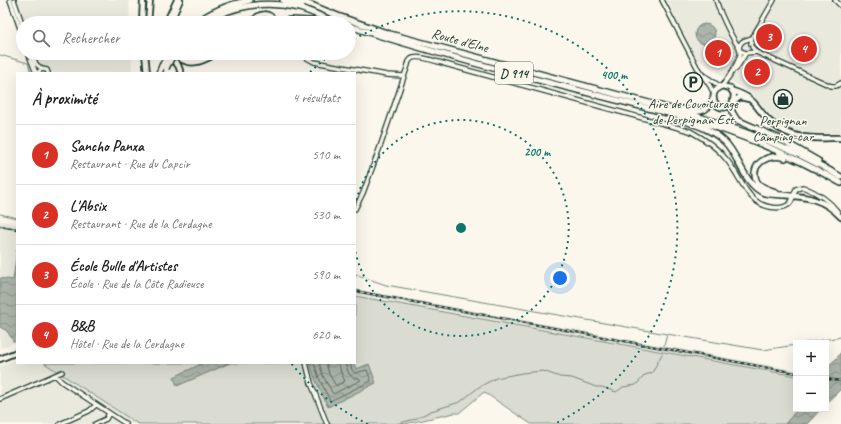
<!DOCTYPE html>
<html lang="fr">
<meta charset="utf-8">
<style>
:root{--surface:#fff;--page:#f2f2f2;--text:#222;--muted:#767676;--line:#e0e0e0;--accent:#d93025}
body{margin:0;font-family:Caveat,sans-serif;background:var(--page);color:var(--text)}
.controls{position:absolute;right:12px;bottom:12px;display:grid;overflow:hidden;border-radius:0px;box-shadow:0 4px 16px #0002}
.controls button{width:36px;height:36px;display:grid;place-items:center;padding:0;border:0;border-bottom:1px solid var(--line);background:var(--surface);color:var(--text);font:20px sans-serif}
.you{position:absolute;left:560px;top:278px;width:14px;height:14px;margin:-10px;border:3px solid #fff;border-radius:50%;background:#1a73e8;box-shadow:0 0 0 6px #1a73e833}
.badge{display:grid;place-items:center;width:26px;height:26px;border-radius:50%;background:var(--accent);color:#fff;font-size:13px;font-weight:700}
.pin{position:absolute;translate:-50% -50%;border:2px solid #fff;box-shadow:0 1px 4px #0006}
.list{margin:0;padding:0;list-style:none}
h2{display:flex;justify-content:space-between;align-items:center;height:52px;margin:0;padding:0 16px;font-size:17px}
h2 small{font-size:13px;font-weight:400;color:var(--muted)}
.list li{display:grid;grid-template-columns:26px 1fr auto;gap:12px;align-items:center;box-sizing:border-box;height:60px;padding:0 16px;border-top:1px solid var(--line)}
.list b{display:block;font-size:15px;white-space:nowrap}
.list p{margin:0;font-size:13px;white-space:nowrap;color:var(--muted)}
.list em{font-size:13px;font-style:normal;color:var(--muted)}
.icon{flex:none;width:22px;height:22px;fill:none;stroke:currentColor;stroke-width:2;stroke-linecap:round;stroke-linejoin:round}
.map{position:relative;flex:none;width:841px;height:424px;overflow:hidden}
.search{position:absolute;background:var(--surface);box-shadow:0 4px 16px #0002;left:16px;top:16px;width:340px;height:44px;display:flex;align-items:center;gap:10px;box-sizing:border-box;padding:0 14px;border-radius:22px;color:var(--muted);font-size:15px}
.panel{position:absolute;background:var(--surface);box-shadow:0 4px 16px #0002;left:16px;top:72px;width:340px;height:292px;border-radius:0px}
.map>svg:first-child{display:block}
.built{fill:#eae9de}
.grass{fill:#dbdcd1;stroke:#7d8c82}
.water{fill:url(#water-waves);stroke:#74847b}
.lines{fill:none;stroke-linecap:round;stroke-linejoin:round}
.shore{stroke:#586d63;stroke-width:1}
.stream{stroke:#74847b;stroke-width:1}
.minor-casing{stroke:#1f3d34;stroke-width:6}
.major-casing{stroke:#1f3d34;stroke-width:8}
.highway-casing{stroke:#1f3d34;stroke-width:8}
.minor{stroke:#fbf7ec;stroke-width:3.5}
.major{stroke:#fbf7ec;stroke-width:4.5}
.highway{stroke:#fbf7ec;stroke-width:5}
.rail-casing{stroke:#1f3d34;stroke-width:2.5}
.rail{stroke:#fbf7ec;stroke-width:1;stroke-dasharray:3;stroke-linecap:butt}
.highway-bridge-casing{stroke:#1f3d34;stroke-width:8;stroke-linecap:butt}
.highway-bridge{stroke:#fbf7ec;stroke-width:5}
.ring{fill:none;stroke:#0f766e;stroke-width:2;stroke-dasharray:2 4}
.labels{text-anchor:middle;stroke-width:3;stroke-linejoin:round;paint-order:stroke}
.shield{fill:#fbf7ec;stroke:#61756b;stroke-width:1}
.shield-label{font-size:13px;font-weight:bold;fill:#1f3d34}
.street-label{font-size:14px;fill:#1f3d34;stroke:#fbf7ec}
.poi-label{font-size:14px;fill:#1f3d34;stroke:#fbf7ec}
.centre{fill:#0f766e;stroke:#fbf7ec;stroke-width:2}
.ring-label{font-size:12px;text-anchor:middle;font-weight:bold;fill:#0f766e;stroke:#fbf7ec;stroke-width:3;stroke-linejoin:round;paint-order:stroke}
</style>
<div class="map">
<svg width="841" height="424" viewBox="0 0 841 424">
<defs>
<pattern id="water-waves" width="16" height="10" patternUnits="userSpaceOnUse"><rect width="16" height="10" fill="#adb4aa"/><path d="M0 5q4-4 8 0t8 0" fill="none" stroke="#8c948b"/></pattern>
</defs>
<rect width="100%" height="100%" fill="#fbf7ec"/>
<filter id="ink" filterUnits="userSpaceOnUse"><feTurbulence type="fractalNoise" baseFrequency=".025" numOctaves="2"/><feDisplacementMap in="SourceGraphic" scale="8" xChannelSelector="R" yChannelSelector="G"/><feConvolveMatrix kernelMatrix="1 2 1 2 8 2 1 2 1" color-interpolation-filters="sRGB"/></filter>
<g filter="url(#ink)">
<path class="built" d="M9,0H129L130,23H23V41Z
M667,0H841V133L801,134L787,130L776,122L753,95L696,59Z
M27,53H131L132,73H34Z
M0,221L17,224V250L13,280L0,278Z
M355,289L796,370V376L355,296Z
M0,327L7,331L14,342L5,347L0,348Z
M17,359V363H44L138,424H0V366Z"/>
<path class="grass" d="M355,296L796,376V409H798L785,424H531L484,392L459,413H454L405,424H138L44,363H355Z"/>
<path class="water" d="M695 34a10 10 0 1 1 20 0a10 10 0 1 1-20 0Z
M17,250V340L14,342L7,331L0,327V278L13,280Z
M841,352V389L826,403V368L837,358Z
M203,363H230L177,386L174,377Z
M310,363H354L356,369L369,364L376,383L328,407L315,379Z
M798,409H821L807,424H785Z"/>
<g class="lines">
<path class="shore" d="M314,363L319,378L330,401L371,381L367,370L355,373L352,370L350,363
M319,363L323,376L333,394L361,380L359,378H354L349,374L345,363
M326,363L329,374L336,386L345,381L341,373L339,363"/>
<path class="stream" d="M0,55L28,63L31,73
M0,214L17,218
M355,274L386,285L667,334
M805,343L841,337
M664,346L667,334L763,350L796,345
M396,424L415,419L431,411L460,402L479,387L496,378L522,373L543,371L560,377L572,378L596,387H602L616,392L623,387L636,385L645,375L652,373L662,354"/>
<defs>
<path id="minor" d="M10,0L23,37
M14,0L23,26
M662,0L697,67L710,86L714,94
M716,0C719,11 732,39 739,47
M835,0L841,6
M751,44L752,38L774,0
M752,47L756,52
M741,51L746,53L756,52L831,86H836L841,83
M28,53L36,73
M32,53L36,64L42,69
M298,53L314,62L387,75L404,76
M736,69L746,53
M37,73L42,69L47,70L48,73
M705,76L721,87
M722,86C729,77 737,66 740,55C741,51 737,47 741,43C743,40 749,39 752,38
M355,209L363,193L380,147L408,65C408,63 410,60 411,59C417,54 438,62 445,64L690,131C703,138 717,147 726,159C741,176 746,203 770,207C775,208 783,208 788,205C793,203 793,194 796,189L803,187C816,192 829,200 838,212
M306,363L311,383L327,424
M55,375L62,382L126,424
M0,399L62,372
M60,424L89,411L96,405
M95,424L106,419L109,413"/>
<path id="major" d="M142,23L143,0
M148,23L150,0
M166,23L177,0
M170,23L180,0
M253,23C257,12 271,11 275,23
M145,53L147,73
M165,53L178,65L181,73
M173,53C189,68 200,63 217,53
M178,53C189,62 198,59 210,53
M733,91C759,99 755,110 773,124C794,141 816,138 841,138
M733,102L734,94L730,88L722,86C707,92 714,111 727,107C732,105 735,100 740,97L749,99
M783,195C807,197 823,198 841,217
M0,359L17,352"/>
<path id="highway" d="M283,0L302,4
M299,0L338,16L390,34L679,111C735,127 791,147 841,177
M196,23C212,11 231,4 250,0
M203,23C232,5 266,0 299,8C313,12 326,19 339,23
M280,23L285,21L291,20L329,22
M349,26C462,62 577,90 691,119C743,135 794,156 841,183
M159,73L162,66
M732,104V112L737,120L778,138L818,161
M682,109C697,112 706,115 713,99
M682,120C697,125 713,130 725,142C739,156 743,182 762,192C768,195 776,194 783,195
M776,192C770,190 761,188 757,182C748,164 770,152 785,158"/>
</defs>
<use href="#minor" class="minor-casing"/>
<use href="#major" class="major-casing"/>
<use href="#highway" class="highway-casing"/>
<use href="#minor" class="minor"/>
<use href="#major" class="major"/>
<use href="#highway" class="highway"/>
<defs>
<path id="rail" d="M0,226L17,229
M355,291L796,373
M826,379L841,381"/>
</defs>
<use href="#rail" class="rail-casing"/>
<use href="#rail" class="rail"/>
<defs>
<path id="highway-bridge" d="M162,66L169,53
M166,68L174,53"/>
</defs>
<use href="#highway-bridge" class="highway-bridge-casing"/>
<use href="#highway-bridge" class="highway-bridge"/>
</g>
</g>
<g class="ring">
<path d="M355 206A108 108 0 1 1 355 250"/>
<path d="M368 424A217 217 0 0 1 291 363M310 72A217 217 0 0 1 332 54M349 42A217 217 0 1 1 554 424"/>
</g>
<defs>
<symbol id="parking-ring" viewBox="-11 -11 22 22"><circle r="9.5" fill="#fbf7ec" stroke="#1f3d34" stroke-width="1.5"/><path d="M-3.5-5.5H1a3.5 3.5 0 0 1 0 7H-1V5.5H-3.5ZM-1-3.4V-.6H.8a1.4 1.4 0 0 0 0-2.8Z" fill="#1f3d34"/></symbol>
<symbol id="shop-ring" viewBox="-11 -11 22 22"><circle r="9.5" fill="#fbf7ec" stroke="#1f3d34" stroke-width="1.5"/><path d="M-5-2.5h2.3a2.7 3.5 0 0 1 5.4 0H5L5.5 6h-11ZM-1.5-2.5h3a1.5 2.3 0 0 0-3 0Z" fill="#1f3d34"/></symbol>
</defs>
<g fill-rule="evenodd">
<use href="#parking-ring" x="682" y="71" width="22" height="22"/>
<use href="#shop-ring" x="772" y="88" width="22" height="22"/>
</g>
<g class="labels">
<rect class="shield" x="495" y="62" width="38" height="22" rx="3"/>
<g class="shield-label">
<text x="514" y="78">D 914</text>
</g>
<g class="street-label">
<text transform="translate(460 40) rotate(15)" y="5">Route d'Elne</text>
</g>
<g class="poi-label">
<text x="693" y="108">Aire de Covoiturage<tspan x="693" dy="16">de Perpignan Est</tspan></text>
<text x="783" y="125">Perpignan<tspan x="783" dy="16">Camping-car</tspan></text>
</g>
</g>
<circle cx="461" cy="228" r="6" class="centre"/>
<g class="ring-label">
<text x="614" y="79">400 m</text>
<text x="537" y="156">200 m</text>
</g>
</svg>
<div class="controls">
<button>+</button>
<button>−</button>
</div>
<div class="you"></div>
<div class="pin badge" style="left:718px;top:53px">1</div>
<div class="pin badge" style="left:757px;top:72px">2</div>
<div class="pin badge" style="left:769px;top:37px">3</div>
<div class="pin badge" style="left:804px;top:49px">4</div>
<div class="search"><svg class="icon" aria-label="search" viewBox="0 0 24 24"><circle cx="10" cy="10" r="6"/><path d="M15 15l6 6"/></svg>Rechercher</div>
<section class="panel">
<h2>À proximité<small>4 résultats</small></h2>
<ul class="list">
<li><span class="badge">1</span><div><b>Sancho Panxa</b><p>Restaurant · Rue du Capcir</p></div><em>510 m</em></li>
<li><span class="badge">2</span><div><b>L'Absix</b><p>Restaurant · Rue de la Cerdagne</p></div><em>530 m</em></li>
<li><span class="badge">3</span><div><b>École Bulle d'Artistes</b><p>École · Rue de la Côte Radieuse</p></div><em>590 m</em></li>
<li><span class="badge">4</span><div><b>B&amp;B</b><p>Hôtel · Rue de la Cerdagne</p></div><em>620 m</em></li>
</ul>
</section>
</div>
